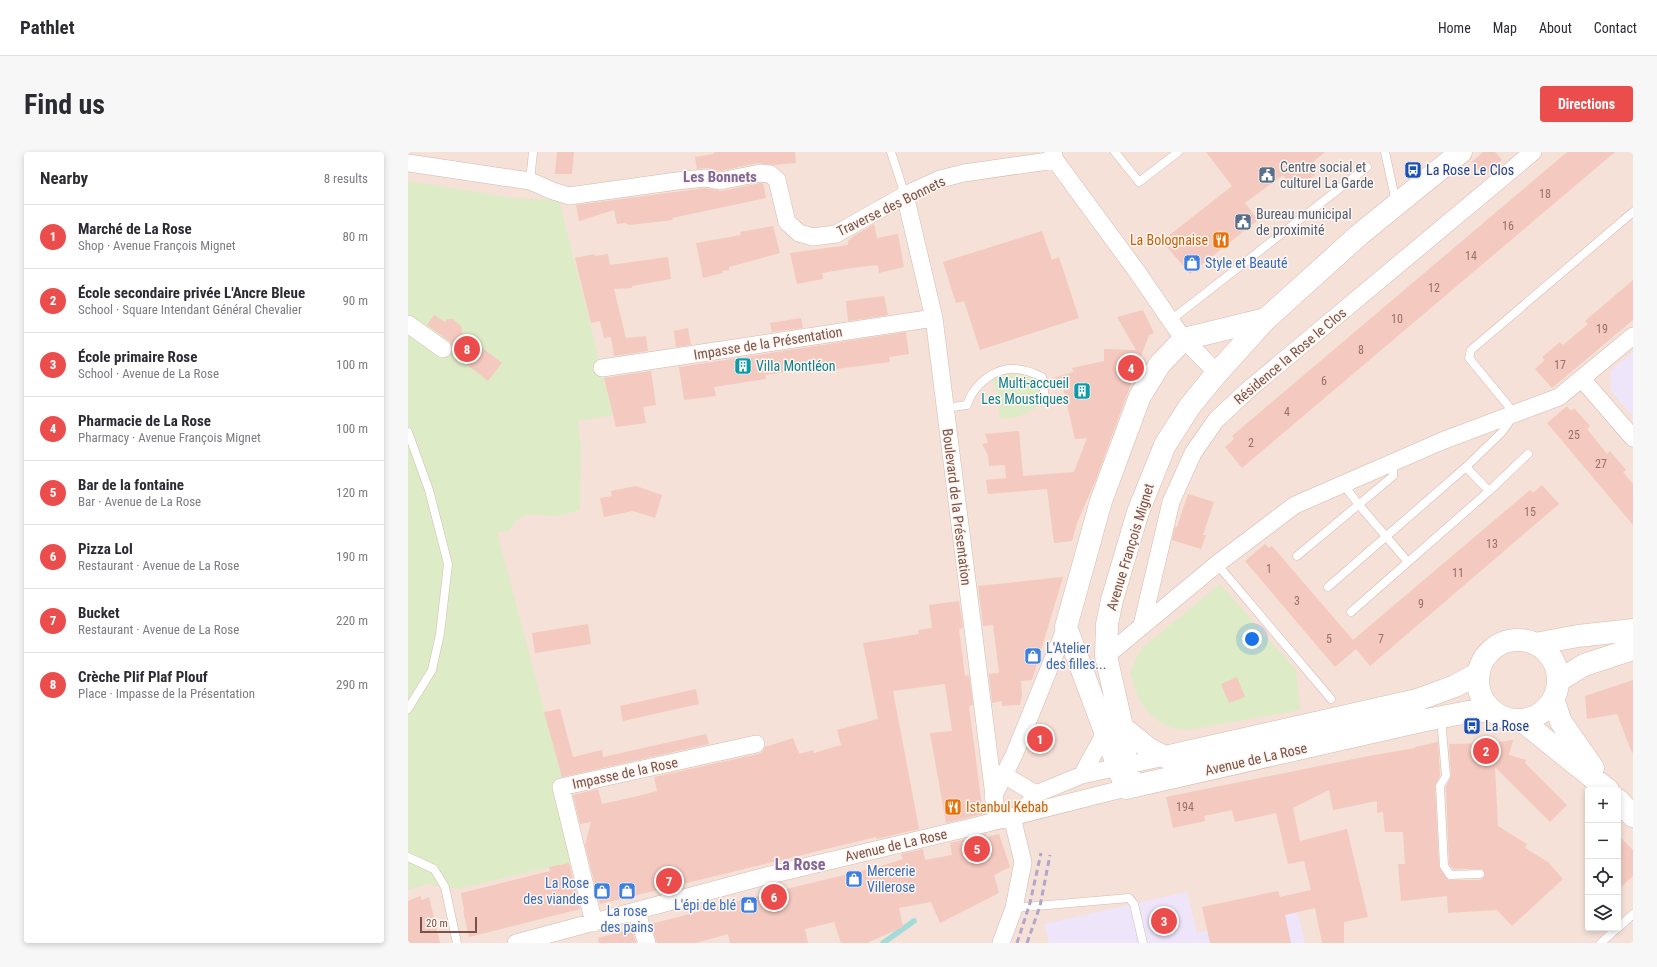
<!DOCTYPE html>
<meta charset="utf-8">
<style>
:root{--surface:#fff;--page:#f7f7f7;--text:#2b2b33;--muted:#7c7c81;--line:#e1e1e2;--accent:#ea4d4b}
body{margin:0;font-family:"Roboto Condensed",sans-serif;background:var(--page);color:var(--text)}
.controls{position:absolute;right:12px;bottom:12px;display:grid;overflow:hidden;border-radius:4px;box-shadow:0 2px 6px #0003}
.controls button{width:36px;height:36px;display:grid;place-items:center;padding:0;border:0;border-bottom:1px solid var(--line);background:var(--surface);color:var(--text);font:20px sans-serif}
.scale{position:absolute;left:12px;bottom:10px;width:57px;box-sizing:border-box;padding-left:4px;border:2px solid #79524b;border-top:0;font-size:11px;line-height:14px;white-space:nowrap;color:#79524b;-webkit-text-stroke:3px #fff6f0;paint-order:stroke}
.you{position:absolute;left:844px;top:487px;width:14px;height:14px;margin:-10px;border:3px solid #fff;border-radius:50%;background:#1a73e8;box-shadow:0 0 0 6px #1a73e833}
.badge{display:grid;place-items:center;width:26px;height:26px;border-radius:50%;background:var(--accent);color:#fff;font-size:13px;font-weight:700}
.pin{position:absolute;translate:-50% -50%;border:2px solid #fff;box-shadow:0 1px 4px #0006}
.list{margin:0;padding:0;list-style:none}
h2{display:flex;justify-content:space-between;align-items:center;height:52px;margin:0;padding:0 16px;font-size:17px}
h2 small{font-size:13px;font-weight:400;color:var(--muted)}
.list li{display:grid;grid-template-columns:26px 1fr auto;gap:12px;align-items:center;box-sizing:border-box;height:64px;padding:0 16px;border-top:1px solid var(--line)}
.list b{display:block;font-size:15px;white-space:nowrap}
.list p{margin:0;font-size:13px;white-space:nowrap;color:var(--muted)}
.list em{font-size:13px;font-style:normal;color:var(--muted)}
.icon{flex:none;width:22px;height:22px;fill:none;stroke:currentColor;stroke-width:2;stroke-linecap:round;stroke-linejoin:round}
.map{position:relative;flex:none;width:1225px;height:791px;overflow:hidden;border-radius:4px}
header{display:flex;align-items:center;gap:24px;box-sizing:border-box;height:56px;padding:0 20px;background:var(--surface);border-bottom:1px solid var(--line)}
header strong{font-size:19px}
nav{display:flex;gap:22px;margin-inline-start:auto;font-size:14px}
.intro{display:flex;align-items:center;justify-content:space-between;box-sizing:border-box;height:96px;padding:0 24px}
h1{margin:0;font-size:28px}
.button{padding:10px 18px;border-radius:4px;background:var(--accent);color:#fff;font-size:14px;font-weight:700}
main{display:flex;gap:24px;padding:0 24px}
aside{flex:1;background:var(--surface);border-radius:4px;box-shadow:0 2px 6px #0003}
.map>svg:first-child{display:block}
.residential{fill:#f5e1d7;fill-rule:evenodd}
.education{fill:#eee5fa}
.green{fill:#ddecc6}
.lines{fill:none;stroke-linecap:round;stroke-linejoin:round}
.stream{stroke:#a2dbd7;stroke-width:5.5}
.building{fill:#f4c9bf}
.lane-casing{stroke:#d3b9b0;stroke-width:9}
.street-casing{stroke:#d3b9b0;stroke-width:18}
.secondary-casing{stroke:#d8b9b0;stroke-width:23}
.lane{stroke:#fff;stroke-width:8}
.street{stroke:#fff;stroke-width:17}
.secondary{stroke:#fff;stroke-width:22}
.rail{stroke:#b1a5c9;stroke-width:3;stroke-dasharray:6 4;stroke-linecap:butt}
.labels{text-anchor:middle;stroke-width:3;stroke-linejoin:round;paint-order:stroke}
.number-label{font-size:12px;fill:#987068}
.service-label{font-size:14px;fill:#4e5e75;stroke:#fff6f0;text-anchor:start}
.transit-label{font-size:14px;fill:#164399;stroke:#fff6f0;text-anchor:start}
.street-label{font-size:14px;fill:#79524b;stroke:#fff6f0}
.food-label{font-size:14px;fill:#c56008;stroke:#fff6f0;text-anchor:end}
.shop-label{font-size:14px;fill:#366cbe;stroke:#fff6f0;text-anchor:start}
.culture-label{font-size:14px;fill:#0d838f;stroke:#fff6f0;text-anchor:start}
.neighbourhood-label{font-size:15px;font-weight:bold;fill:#7f679c;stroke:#fff6f0}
.quarter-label{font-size:16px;font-weight:bold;fill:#7f679c;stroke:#fff6f0}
</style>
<header>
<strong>Pathlet</strong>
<nav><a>Home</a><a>Map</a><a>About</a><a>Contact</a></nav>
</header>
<div class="intro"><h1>Find us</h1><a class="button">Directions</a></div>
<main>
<aside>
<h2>Nearby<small>8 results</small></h2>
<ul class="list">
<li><span class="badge">1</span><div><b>Marché de La Rose</b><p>Shop · Avenue François Mignet</p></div><em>80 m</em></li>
<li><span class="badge">2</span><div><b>École secondaire privée L'Ancre Bleue</b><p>School · Square Intendant Général Chevalier</p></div><em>90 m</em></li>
<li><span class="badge">3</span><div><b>École primaire Rose</b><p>School · Avenue de La Rose</p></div><em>100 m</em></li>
<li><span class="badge">4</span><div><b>Pharmacie de La Rose</b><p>Pharmacy · Avenue François Mignet</p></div><em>100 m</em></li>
<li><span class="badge">5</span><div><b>Bar de la fontaine</b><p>Bar · Avenue de La Rose</p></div><em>120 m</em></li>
<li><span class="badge">6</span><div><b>Pizza Lol</b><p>Restaurant · Avenue de La Rose</p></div><em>190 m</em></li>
<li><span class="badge">7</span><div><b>Bucket</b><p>Restaurant · Avenue de La Rose</p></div><em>220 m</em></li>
<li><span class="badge">8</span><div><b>Crèche Plif Plaf Plouf</b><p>Place · Impasse de la Présentation</p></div><em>290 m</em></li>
</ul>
</aside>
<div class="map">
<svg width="1225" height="791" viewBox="0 0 1225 791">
<rect width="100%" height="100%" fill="#fdf1e9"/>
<path class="residential" d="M0,0H1225V791H0ZM1180,638H1210V776H1180Z"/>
<path class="education" d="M1225,200V264L1203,239L1202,219Z
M779,740L789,781L889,758L897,791H641L636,772Z"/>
<path class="green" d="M0,29L106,46L151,48L205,263L170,269L173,296L172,358C166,359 160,362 154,363C133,366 113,354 101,379L89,380L154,626L147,629L168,709L50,737L19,732L0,738Z
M609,222L630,227L634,250C619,264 610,266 591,266C592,252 591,241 584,229L594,224Z
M812,432L888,518L892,558L780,578L764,576L750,569L740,560L730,546L722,520L733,497Z"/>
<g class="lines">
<path class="stream" d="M475,791L506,769"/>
</g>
<path class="building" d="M149,0H166L164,22H147Z
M307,0H387L388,11L365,13L350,11L312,19L299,16L289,17L287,5L305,2Z
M798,0H917L900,14L907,23L887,38L875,23L837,51L850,68L782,122L754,89L824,34Z
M1075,0H1087L1094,8L1077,24L1064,10Z
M1159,0H1207L834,316L817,295L826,287L824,284Z
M352,31H355L356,35L358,46L264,66L265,68L221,73L217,71L209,72L206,58L171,69L168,53L297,36L314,39Z
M466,72L469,86L490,82L496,115L471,121L470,113L444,116L414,121L415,127L389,132L382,101L440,93V89L444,86V85Z
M365,74L372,101L321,115V118L314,119L315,121L295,126L288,91L333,83L332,80Z
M634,79L644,108L651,105L671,166L572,198L556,149L548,151L535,110Z
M186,102L187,104L200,102L202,113L260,105L263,127L224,134V136L206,137L218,186L238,184L240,199L206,204L203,185L196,186L192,169L183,171L167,106Z
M1225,128V168L1144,236L1127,217L1137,208L1134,205L1152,190L1155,193L1180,172L1177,169Z
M476,144L480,163L440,169L438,149Z
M735,158L746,181L741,183L688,327L669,371L664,389L646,391L639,337L580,342L578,328L598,326L597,313L581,314L580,303L574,292L580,291L577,282L611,279L615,324L666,320L679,286L667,287L655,236L642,227L665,220L664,216L696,209V197L728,198L709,165Z
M26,163L37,170L39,167H45L54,175V181L93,210L94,211L80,229L44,201V193L41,189L19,173Z
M393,166L395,176L364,180L362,171Z
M280,176L283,193L268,195L266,179Z
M498,180L501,202L481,205L482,210L397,221L396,217L357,223L358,227L306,235L308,244L276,248L271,215Z
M243,219L248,253L235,255L238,271L208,275L196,226Z
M1159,254L1163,259L1166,256L1182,274L1179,277L1199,302L1202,299L1218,318L1215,320L1225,332V373L1139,271Z
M1134,333L1151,352L962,514L948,497L927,515L837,409L857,392L861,396L864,394L945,488L1122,338L1125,341Z
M228,334L254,343L247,366L225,359L196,365L192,346L204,344L203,339Z
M780,342L806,350L795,383H798L793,397L764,388L767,375H769Z
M655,425L624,528L613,529L614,543L612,553L594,554V549L584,551L581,522L591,521L585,473L575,474L570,434Z
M551,449L555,476L551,477L557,524L561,523L565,553L561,554L575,662L538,671L522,581L544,579L537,532L485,539L511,677L468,687V685L192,752L177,693L183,670L172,672L165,643L190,637L194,652L230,644L249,639L246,625L350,602L354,600L357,595L385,586L391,602L405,598L406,601L433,593L429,578L470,567L455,491L511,482L510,478L524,476L521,453Z
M180,472L183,492L127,501L124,481Z
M829,525L837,545L821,551L813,532Z
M1225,528V600L1224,601L1209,562L1179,567L1177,544Z
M288,537L291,552L215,569L212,554Z
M152,557L165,605L194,598L195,605L298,582L301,592L154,625L136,560Z
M1105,588L1101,603L1118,608L1117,611L1159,653L1142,670L1087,615L1090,674L1119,692L1117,696L1140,710L1155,727L1104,774L1089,758L1040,761L1039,744L993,749L990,712H997L995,680H977L975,660L969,661V649L925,658L921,638L885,656L892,689L939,677L960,765L936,770V791H914L907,756L877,763L883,791H802L794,755L870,739L872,745L903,738L896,709L880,712L868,661L827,670L824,658L796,664L797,669L765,676L758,645L966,603L1007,596V595L1030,590L1032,623L1027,634L1031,715L1040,728H1072L1075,726L1077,722L1074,717H1045L1041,712L1038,635L1043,624L1041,592L1085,591Z
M578,682V685L591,682L602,715L586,723L591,741L532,771L523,750L491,756L495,775L459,791H433L426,770L397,777L400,791H322L320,782L288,791H249L243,772L354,743L473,714L495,707L493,702L515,697L517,708L544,703L542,691Z
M1210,683L1225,698V724L1210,738Z
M161,711L172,757L61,785L55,759L56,758L53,741L142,719L141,715Z
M12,744L14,748L21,745L32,791H0V749Z
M224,777L228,791H191L190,786Z"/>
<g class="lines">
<defs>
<path id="lane" d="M483,0L497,43
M707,0L731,30L770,0
M977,0L988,50
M122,29L125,0
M763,168L959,15
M537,256L559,253C564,236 581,220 600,217C612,216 624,220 634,225L637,246
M0,280L21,338L40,412L32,482L24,518L0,557
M1058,315L1081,339
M935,332L951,353L1000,410
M889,404L985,324V310
M809,412L923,547
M920,435L1058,315L1094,280L1107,262L1061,206L1063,198L1225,60
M943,460L1081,339L1120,302
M1033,566L1038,624L1032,634L1036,714L1042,723L1072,722
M0,705L26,717L37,735L49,791
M606,756L721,746L726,752L735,791
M1210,776L1225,762
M1193,791L1209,776"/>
<path id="street" d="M645,0L647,8L730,121L767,175L776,187L809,221
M0,11L122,29L145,39L161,44L269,29L297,26L312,29L352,21L362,22L369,28L379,70L391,81L405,85L428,82L497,43L532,27L556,21L647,8
M497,43L526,166L589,668
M0,172L35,197
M194,216L526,166
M1174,227L1225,286
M734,473L763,350L785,301L808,268L840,238L1125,0
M698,504L809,412L887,353L1034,289L1151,245L1225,184
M714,575L724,624
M596,623L628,642
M674,623L697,581
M585,645L606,603L658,475
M613,662L628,642L674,623L757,605
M228,759L239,791
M186,771L153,635L348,592
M108,791L358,724L564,675L718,636
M593,791L606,756L615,710L604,665"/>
<path id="secondary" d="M1053,0L951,83L858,167L809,221L782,254L757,293L730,360L704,448L699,472L698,504L714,575L741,597L757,605L1009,548L1047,534L1071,521
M858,167L776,187L752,212L732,244L693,349L658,475L718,636L1013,569L1060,560L1084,558
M1070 528a40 40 0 1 1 80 0a40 40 0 1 1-80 0Z
M1127,492L1170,484L1225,478
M1150,529L1176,513L1225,497
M1145,547L1153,570L1185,616
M1113,568L1200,638
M1210,648L1225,664"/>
</defs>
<use href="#lane" class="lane-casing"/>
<use href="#street" class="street-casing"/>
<use href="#secondary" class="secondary-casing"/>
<use href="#lane" class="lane"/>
<use href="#street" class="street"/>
<use href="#secondary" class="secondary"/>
<path class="rail" d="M609,791L622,751L633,701
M619,791L632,754L642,703"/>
</g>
<defs>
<symbol id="bus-square" viewBox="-11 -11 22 22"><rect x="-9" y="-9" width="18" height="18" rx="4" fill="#1a4fb4" stroke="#fff6f0"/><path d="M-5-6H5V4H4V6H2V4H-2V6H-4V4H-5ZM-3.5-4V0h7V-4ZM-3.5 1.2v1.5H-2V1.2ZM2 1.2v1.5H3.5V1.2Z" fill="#fff"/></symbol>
<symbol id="civic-square" viewBox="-11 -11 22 22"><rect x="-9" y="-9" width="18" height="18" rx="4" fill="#5c6f8a" stroke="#fff6f0"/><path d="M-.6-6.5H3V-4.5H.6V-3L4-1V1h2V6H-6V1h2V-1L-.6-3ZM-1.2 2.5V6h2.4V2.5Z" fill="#fff"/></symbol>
<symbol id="restaurant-square" viewBox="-11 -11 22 22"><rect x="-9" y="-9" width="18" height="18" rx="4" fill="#e8710a" stroke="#fff6f0"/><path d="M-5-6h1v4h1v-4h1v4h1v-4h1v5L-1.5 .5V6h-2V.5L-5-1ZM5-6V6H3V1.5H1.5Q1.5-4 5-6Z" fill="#fff"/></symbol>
<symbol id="shop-square" viewBox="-11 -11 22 22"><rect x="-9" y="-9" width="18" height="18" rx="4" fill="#3f7fe0" stroke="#fff6f0"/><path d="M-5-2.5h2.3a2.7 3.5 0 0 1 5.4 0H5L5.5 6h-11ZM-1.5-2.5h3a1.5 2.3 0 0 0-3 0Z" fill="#fff"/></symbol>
<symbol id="building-square" viewBox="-11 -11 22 22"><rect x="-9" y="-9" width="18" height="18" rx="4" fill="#0f9aa8" stroke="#fff6f0"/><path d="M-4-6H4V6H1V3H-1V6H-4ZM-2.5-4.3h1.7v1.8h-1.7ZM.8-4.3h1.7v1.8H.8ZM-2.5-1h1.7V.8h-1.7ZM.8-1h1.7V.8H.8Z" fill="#fff"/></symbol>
</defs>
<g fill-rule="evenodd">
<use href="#bus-square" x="995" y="8" width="20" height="20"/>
<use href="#civic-square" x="849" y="13" width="20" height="20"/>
<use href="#civic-square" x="825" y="60" width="20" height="20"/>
<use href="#restaurant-square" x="803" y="78" width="20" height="20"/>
<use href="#shop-square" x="774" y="101" width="20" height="20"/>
<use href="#building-square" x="325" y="204" width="20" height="20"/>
<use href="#building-square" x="664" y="229" width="20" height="20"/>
<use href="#shop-square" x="615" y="494" width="20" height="20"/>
<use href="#bus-square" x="1054" y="564" width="20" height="20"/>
<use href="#restaurant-square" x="535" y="645" width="20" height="20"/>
<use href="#shop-square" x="436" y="717" width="20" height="20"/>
<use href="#shop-square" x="184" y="729" width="20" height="20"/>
<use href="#shop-square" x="209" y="729" width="20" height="20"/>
<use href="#shop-square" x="331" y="743" width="20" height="20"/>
</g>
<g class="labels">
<g class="number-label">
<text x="1137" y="46">18</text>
<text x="1100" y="78">16</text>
<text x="1063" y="108">14</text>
<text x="1026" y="140">12</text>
<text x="989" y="171">10</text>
<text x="1194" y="181">19</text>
<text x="953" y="202">8</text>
<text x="1152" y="217">17</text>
<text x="916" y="233">6</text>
<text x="879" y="264">4</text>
<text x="1166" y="287">25</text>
<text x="843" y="295">2</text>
<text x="1193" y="316">27</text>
<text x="1122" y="364">15</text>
<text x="1084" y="396">13</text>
<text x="861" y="421">1</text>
<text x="1050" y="425">11</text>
<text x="889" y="453">3</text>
<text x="1013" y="456">9</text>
<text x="921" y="491">5</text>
<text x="973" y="491">7</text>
<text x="777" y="659">194</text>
</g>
<g class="service-label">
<text x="872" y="20">Centre social et<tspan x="872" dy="16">culturel La Garde</tspan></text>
<text x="848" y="67">Bureau municipal<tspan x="848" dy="16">de proximité</tspan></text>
</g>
<g class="transit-label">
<text x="1018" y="23">La Rose Le Clos</text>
<text x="1077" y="579">La Rose</text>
</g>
<g class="street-label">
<text transform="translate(483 54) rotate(-26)" y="5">Traverse des Bonnets</text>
<text transform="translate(360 191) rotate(-9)" y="5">Impasse de la Présentation</text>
<text transform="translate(882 204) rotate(-40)" y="5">Résidence la Rose le Clos</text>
<text transform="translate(549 355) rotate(83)" y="5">Boulevard de la Présentation</text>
<text transform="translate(722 395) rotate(-73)" y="5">Avenue François Mignet</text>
<text transform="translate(848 607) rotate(-13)" y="5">Avenue de La Rose</text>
<text transform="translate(217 621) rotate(-12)" y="5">Impasse de la Rose</text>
<text transform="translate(488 693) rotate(-13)" y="5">Avenue de La Rose</text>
</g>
<g class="food-label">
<text x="800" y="93">La Bolognaise</text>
<text x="558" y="660" text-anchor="start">Istanbul Kebab</text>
</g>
<g class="shop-label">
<text x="797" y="116">Style et Beauté</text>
<text x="638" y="501">L'Atelier<tspan x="638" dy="16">des filles...</tspan></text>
<text x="459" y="724">Mercerie<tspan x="459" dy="16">Villerose</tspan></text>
<text x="181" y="736" text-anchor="end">La Rose<tspan x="181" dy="16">des viandes</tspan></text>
<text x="328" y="758" text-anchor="end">L'épi de blé</text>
<text x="219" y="764" text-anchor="middle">La rose<tspan x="219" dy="16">des pains</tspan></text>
</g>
<g class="culture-label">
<text x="348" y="219">Villa Montléon</text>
<text x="661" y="236" text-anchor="end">Multi-accueil<tspan x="661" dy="16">Les Moustiques</tspan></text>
</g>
<g class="neighbourhood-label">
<text x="312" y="30">Les Bonnets</text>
</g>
<g class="quarter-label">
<text x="392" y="718">La Rose</text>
</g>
</g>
</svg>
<div class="controls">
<button>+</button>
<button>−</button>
<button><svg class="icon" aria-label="locate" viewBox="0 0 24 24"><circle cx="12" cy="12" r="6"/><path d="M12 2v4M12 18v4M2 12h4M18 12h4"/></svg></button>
<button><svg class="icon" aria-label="layers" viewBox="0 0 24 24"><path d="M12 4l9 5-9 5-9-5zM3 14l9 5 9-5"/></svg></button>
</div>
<div class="scale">20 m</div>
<div class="you"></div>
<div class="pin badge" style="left:632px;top:587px">1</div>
<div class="pin badge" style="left:1078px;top:599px">2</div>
<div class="pin badge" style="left:756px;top:769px">3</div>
<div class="pin badge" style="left:723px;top:216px">4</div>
<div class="pin badge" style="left:569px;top:697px">5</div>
<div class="pin badge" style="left:366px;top:745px">6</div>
<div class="pin badge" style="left:261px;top:729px">7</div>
<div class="pin badge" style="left:59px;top:197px">8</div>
</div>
</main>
